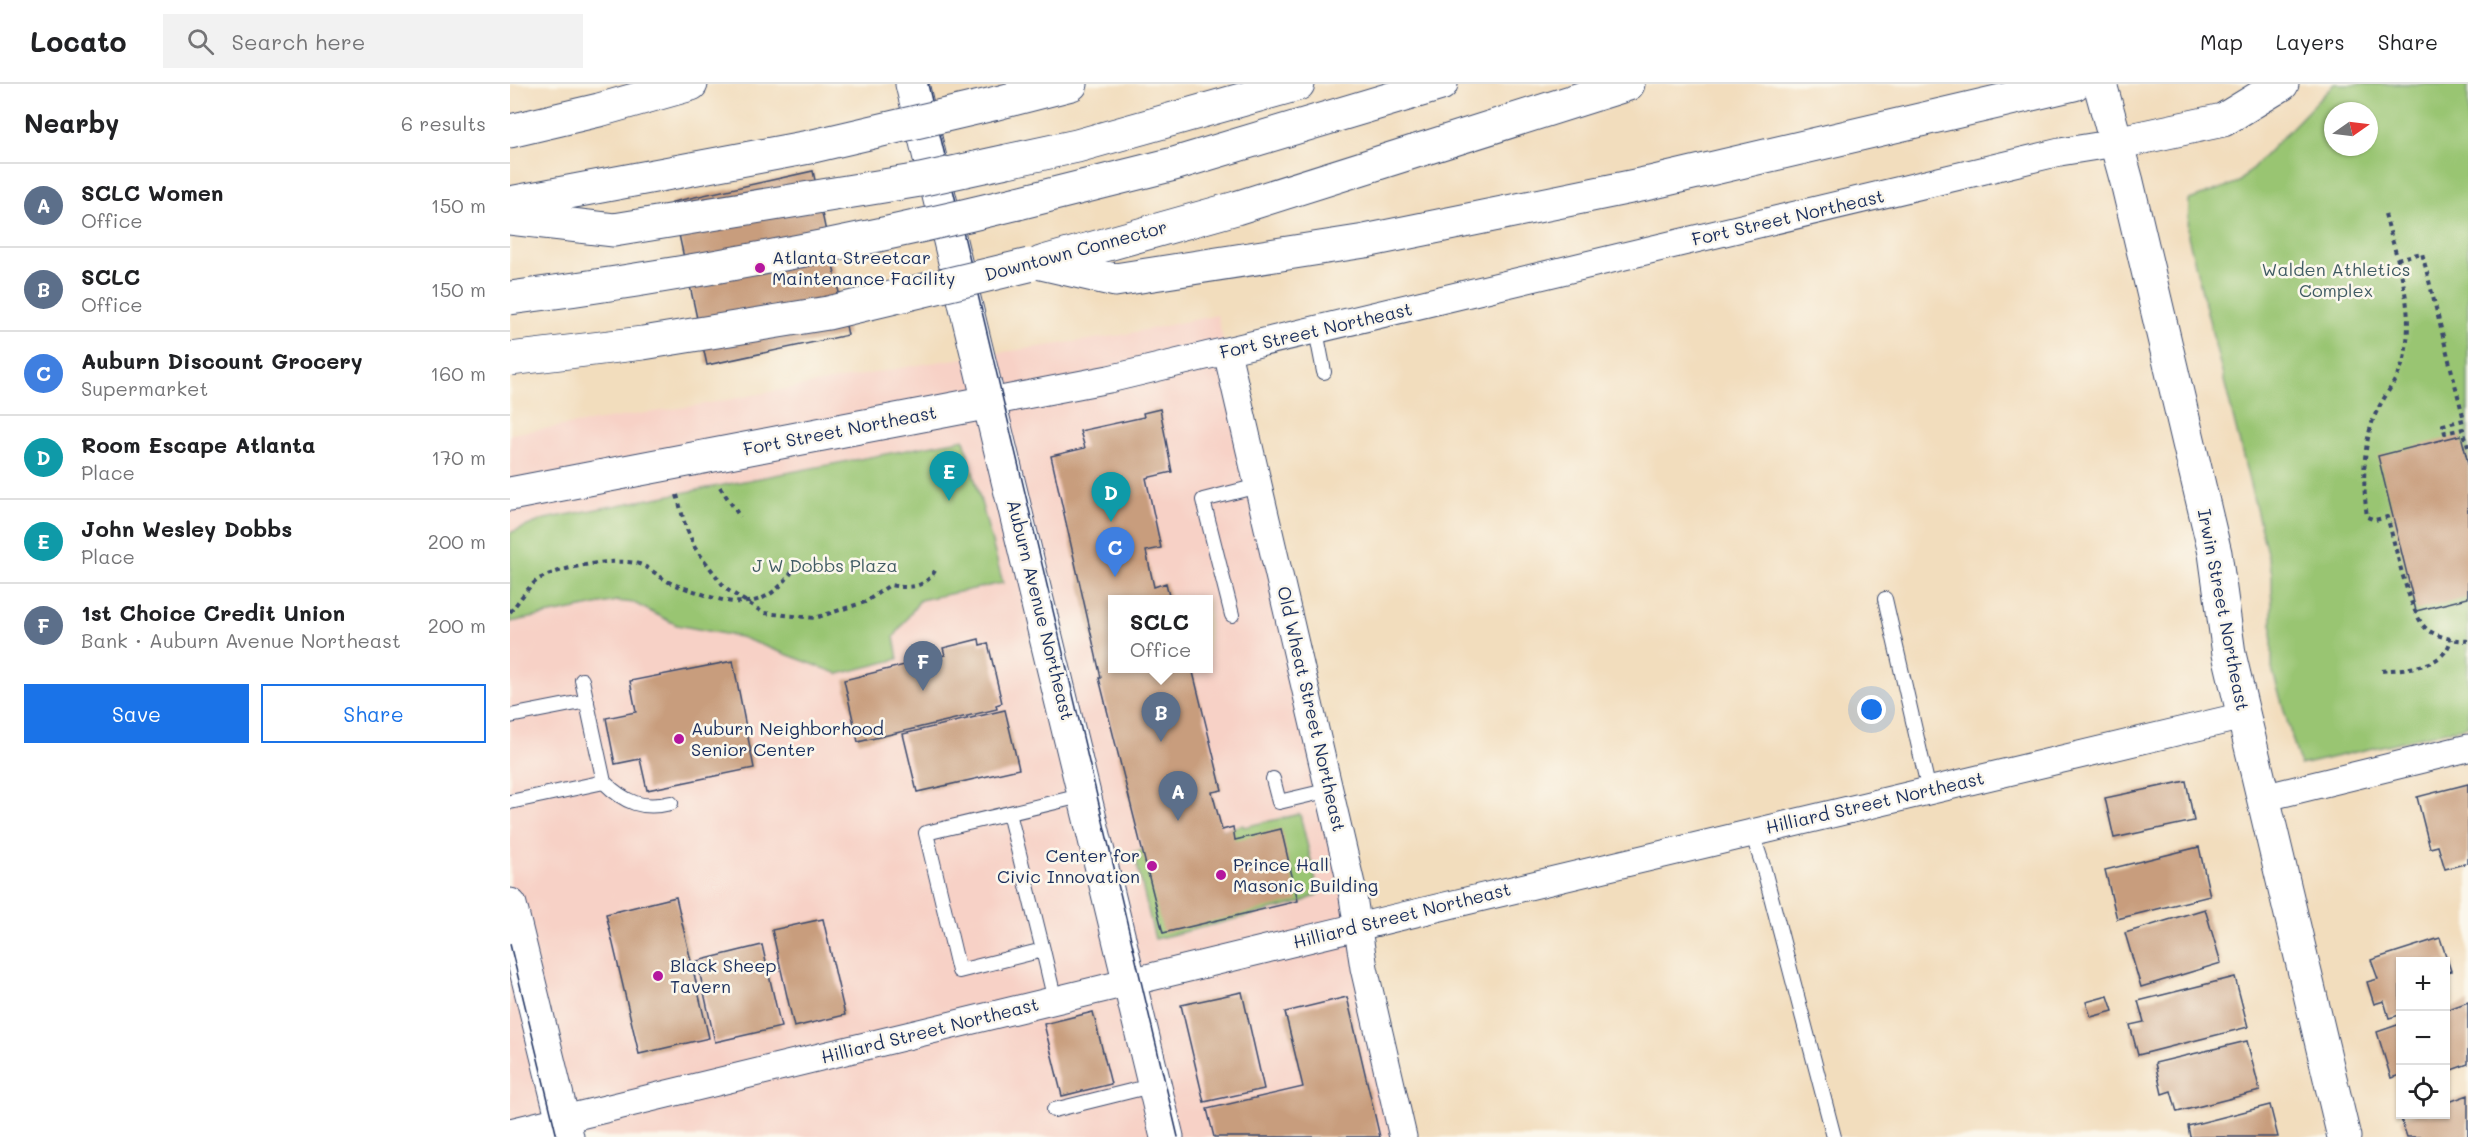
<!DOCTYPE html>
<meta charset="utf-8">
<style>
:root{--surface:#fff;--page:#f2f2f2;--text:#202124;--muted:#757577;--line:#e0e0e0;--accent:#1a73e8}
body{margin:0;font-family:Mali,sans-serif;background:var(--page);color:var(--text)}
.controls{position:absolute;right:18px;bottom:18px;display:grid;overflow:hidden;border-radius:0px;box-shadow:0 2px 4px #0004}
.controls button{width:54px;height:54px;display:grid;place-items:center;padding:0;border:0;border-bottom:2px solid var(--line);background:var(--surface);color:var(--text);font:30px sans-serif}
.compass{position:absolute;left:1814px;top:18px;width:54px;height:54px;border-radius:50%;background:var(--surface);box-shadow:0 2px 4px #0004;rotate:76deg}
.you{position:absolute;left:1362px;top:626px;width:21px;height:21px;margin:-15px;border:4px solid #fff;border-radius:50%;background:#1a73e8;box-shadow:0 0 0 9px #1a73e833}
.badge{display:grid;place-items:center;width:39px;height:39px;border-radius:50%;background:var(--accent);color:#fff;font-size:20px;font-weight:700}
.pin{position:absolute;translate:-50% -50px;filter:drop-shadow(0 2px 3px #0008)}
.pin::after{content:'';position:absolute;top:32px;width:21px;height:18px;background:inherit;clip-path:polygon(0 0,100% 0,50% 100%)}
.popup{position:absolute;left:598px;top:511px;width:105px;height:78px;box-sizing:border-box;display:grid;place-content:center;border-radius:0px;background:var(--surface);filter:drop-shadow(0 2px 4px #0005);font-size:20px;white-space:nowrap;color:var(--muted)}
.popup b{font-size:22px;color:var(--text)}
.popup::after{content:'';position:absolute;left:50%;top:100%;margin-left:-12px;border:12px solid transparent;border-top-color:var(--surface)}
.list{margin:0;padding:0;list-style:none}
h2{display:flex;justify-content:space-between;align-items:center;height:78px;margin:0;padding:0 24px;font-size:26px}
h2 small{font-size:20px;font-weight:400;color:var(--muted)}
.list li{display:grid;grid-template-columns:39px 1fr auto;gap:18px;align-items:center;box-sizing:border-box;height:84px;padding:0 24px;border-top:2px solid var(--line)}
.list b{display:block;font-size:22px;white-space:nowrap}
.list p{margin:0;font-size:20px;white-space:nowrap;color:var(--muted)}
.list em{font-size:20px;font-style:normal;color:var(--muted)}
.actions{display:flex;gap:12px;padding:18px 24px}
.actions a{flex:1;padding:14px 0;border:2px solid var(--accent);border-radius:0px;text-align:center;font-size:21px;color:var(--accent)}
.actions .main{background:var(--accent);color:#fff}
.icon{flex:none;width:33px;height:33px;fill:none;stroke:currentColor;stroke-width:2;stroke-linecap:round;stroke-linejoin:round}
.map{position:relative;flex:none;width:1958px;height:1053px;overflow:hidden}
header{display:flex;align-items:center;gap:36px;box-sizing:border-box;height:84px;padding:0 30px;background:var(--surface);border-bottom:2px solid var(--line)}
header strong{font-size:28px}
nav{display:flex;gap:33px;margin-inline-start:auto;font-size:21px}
.search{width:420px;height:54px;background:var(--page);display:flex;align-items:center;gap:15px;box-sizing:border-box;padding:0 21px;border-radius:0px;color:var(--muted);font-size:22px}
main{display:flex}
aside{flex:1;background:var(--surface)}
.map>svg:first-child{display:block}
.built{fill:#f7d1c6;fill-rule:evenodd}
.green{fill:#99c572;stroke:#5a7a68;stroke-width:1.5;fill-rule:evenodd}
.building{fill:#c89d7d}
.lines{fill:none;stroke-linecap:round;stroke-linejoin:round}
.service-casing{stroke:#3b496c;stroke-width:16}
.minor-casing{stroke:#3b496c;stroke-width:29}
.tertiary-casing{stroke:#3b496c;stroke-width:35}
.secondary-casing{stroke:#3b496c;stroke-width:35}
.motorway-casing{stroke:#3b496c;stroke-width:35}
.path{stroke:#3b496c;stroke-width:4;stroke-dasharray:4.5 4.5;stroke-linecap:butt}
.service{stroke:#fff;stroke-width:14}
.minor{stroke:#fff;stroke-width:27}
.tertiary{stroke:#fff;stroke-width:33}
.secondary{stroke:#fff;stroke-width:33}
.motorway{stroke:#fff;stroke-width:33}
.tram{stroke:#1b2f5e;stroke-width:1.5}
.motorway-bridge-casing{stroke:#3b496c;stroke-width:35;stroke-linecap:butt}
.motorway-bridge{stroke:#fff;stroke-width:33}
.poi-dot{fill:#b5179e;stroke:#fbf7ec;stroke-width:2}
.labels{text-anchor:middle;stroke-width:5;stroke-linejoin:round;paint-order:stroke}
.street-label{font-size:18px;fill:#1b2f5e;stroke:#fbf7ec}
.poi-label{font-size:18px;fill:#1b2f5e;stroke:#fbf7ec;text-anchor:start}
.park-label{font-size:18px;fill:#415c64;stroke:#fbf7ec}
</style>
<header>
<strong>Locato</strong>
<div class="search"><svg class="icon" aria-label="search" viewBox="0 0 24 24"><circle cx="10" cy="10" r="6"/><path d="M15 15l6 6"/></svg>Search here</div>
<nav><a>Map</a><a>Layers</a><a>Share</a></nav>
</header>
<main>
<aside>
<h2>Nearby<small>6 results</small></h2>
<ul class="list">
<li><span class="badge" style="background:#5c6f8a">A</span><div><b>SCLC Women</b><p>Office</p></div><em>150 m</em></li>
<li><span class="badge" style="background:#5c6f8a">B</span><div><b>SCLC</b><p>Office</p></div><em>150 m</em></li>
<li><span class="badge" style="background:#3f7fe0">C</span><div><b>Auburn Discount Grocery</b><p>Supermarket</p></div><em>160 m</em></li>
<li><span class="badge" style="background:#0f9aa8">D</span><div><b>Room Escape Atlanta</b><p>Place</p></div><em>170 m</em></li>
<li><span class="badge" style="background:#0f9aa8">E</span><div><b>John Wesley Dobbs</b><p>Place</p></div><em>200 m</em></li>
<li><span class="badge" style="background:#5c6f8a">F</span><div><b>1st Choice Credit Union</b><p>Bank · Auburn Avenue Northeast</p></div><em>200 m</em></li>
</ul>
<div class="actions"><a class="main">Save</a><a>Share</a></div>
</aside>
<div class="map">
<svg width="1958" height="1053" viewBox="0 0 1958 1053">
<rect width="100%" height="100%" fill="#fbf7ec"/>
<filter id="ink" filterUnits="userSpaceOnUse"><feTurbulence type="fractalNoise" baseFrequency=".0167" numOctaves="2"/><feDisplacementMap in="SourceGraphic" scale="12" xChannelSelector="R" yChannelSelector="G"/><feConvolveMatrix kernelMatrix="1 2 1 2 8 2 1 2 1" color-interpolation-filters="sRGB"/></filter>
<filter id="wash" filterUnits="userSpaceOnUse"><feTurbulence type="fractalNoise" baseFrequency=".008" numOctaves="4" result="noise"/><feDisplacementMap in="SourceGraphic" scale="24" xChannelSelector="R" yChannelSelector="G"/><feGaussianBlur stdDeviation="1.35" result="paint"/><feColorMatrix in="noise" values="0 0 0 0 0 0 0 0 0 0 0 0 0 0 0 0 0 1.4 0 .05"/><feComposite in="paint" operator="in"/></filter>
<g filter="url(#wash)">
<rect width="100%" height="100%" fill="#f2ddbd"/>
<path class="built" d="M707,231L905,1053H0V350L189,321L413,280L611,251ZM603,516H699V584H603Z"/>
<path class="green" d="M1824,0H1958V642L1790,681L1762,585V489L1678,152L1679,116L1729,98ZM1823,27H1859V63H1823Z
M454,355L493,499L410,516L384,553L388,575L329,590L230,553L167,541L124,519L106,517L0,538V450L2,448L35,435Z
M790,730L809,810L790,819L645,855L624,768L733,741L734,743Z"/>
<g id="blocks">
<path class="building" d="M303,87L338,251L197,281L162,118Z
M650,325L662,388L636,394L651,464L636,467L644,503L656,499L660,516H603V584H682L712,706L702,708L712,746L723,743L725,756L771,745L788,817L653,849L589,594H591L541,372L575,364L570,347L634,333L633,329Z
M1951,351L1958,379V514L1906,527L1868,372Z
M469,555L470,561L478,559L492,619L486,621L487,625L348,658L334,596L435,571L433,564Z
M223,577L244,684L137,706L130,675L105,680L96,634L126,628L120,597Z
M495,626L509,685L407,708L393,650Z
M1676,697L1684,737L1604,754L1595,714Z
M1958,700V779L1935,785L1928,762L1920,764L1907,713Z
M1689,763L1700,812L1607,835L1595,786Z
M166,813L199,954L129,970L96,830Z
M1695,825L1711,879L1631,903L1615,849Z
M313,835L335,931L284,943L262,846Z
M1930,854L1941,887L1936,888V878H1890V931L1879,934L1874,917L1864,920L1857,898L1868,895L1861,876Z
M252,861L271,943L205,958L187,877Z
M1725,893L1738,943L1628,971L1620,941L1634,938L1628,917Z
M732,908L754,1005L694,1018L671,921Z
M1598,912L1603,927L1581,933L1576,918Z
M837,913L870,1053H704L697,1025L793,1003L775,928Z
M1958,918V980L1936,988V926Z
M583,928L601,1000L552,1012L534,940Z
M1890,940V991L1881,994L1867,948Z
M1737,957L1750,1007L1667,1028L1661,1007L1652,1010L1645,979Z
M1958,1011V1053H1897L1891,1035L1903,1030H1936V1019Z
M1760,1021L1768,1053H1680L1678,1042Z"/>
</g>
</g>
<g filter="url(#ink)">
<use href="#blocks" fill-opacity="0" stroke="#3b496c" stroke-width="1.5"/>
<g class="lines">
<defs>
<path id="service" d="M806,247L814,288
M1375,515L1419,707
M722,531L693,416L748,402
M0,632L77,617
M763,695L769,718L820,706
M94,698C115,719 133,726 161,719
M0,718L94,698L72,596
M499,729L533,866L449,887L416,749L575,711
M1242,749L1253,782L1324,1053
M533,866L545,917
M544,1026L645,1001"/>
<path id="minor" d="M717,268L841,800L854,884L893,1053
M480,318L599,295L1550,68L1606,59
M1753,714L1958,664
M0,1048C577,908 1155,768 1733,632"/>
<path id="tertiary" d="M402,0L657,1053
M1590,0L1617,98L1705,469L1719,570L1834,1053
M0,410L480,318"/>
<path id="secondary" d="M0,821L57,1053"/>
<path id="motorway" d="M483,20L561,0
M0,47L89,26L181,0
M1606,59L1713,36L1772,0
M497,77L567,62L788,0
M508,119L664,80L931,0
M534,178L726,124L1118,0
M531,179L605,196L855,157L1140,99L1564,0"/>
</defs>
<use href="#service" class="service-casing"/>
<use href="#minor" class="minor-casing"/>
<use href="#tertiary" class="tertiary-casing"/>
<use href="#secondary" class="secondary-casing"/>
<use href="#motorway" class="motorway-casing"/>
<path class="path" d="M1875,130C1887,176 1905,221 1895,270C1891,294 1871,314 1863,336C1852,368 1853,401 1857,433L1865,436L1877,433C1885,457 1899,533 1918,546C1930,554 1944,556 1958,557
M1887,175L1912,169L1954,336L1933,341L1935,349L1953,345L1958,363
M210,403L230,433
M167,411L175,441L185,464L216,505L254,529L305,534L355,518L380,501C399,505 416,504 426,485
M0,528C9,518 19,500 31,494C52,483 106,473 129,480C141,484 150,494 161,499C169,503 179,505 187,508C231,525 259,524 286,482
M1872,587C1897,584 1934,585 1941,555"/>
<use href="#service" class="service"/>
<use href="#minor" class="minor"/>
<use href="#tertiary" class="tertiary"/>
<use href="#secondary" class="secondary"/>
<use href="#motorway" class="motorway"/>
<path class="tram" d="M418,0L668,1053
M0,860L47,1053"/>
<defs>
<path id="motorway-bridge" d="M0,119L299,63L483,20
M0,134L104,146L410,96L497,77
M0,214C171,192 341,160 508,119
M0,275L133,259L318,229L519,181"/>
</defs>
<use href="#motorway-bridge" class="motorway-bridge-casing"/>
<use href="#motorway-bridge" class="motorway-bridge"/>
</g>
</g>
<g class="poi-dot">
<circle cx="250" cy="184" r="6"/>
<circle cx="169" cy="655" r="6"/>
<circle cx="642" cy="782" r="6"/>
<circle cx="711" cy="791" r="6"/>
<circle cx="148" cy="892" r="6"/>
</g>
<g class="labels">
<g class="street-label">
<text transform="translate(1278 134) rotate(-13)" y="6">Fort Street Northeast</text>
<text transform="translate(566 167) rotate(-15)" y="6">Downtown Connector</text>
<text transform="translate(806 247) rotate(-13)" y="6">Fort Street Northeast</text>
<text transform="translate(330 347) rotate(-11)" y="6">Fort Street Northeast</text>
<text transform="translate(530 526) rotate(76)" y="6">Auburn Avenue Northeast</text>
<text transform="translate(1713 526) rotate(79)" y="6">Irwin Street Northeast</text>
<text transform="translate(801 625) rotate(77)" y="6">Old Wheat Street Northeast</text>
<text transform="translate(1365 719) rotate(-13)" y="6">Hilliard Street Northeast</text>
<text transform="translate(892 832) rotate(-14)" y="6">Hilliard Street Northeast</text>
<text transform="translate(420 947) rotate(-14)" y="6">Hilliard Street Northeast</text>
</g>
<g class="poi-label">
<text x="262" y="180">Atlanta Streetcar<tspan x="262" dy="21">Maintenance Facility</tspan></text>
<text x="181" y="651">Auburn Neighborhood<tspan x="181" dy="21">Senior Center</tspan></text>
<text x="630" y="778" text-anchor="end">Center for<tspan x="630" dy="21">Civic Innovation</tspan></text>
<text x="723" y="787">Prince Hall<tspan x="723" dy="21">Masonic Building</tspan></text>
<text x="160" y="888">Black Sheep<tspan x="160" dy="21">Tavern</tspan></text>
</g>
<g class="park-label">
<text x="1826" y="192">Walden Athletics<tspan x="1826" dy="21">Complex</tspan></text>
<text x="315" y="488">J W Dobbs Plaza</text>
</g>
</g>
</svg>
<div class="controls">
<button>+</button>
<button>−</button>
<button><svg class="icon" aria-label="locate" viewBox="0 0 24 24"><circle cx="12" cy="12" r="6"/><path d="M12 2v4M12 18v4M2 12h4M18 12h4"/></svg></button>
</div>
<svg class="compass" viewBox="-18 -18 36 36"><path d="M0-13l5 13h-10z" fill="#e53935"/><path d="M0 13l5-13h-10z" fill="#757577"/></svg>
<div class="you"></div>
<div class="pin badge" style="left:668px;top:737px;background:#5c6f8a">A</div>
<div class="pin badge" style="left:651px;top:658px;background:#5c6f8a">B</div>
<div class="popup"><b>SCLC</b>Office</div>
<div class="pin badge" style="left:605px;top:493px;background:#3f7fe0">C</div>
<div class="pin badge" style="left:601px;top:438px;background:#0f9aa8">D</div>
<div class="pin badge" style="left:439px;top:417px;background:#0f9aa8">E</div>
<div class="pin badge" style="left:413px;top:607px;background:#5c6f8a">F</div>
</div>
</main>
